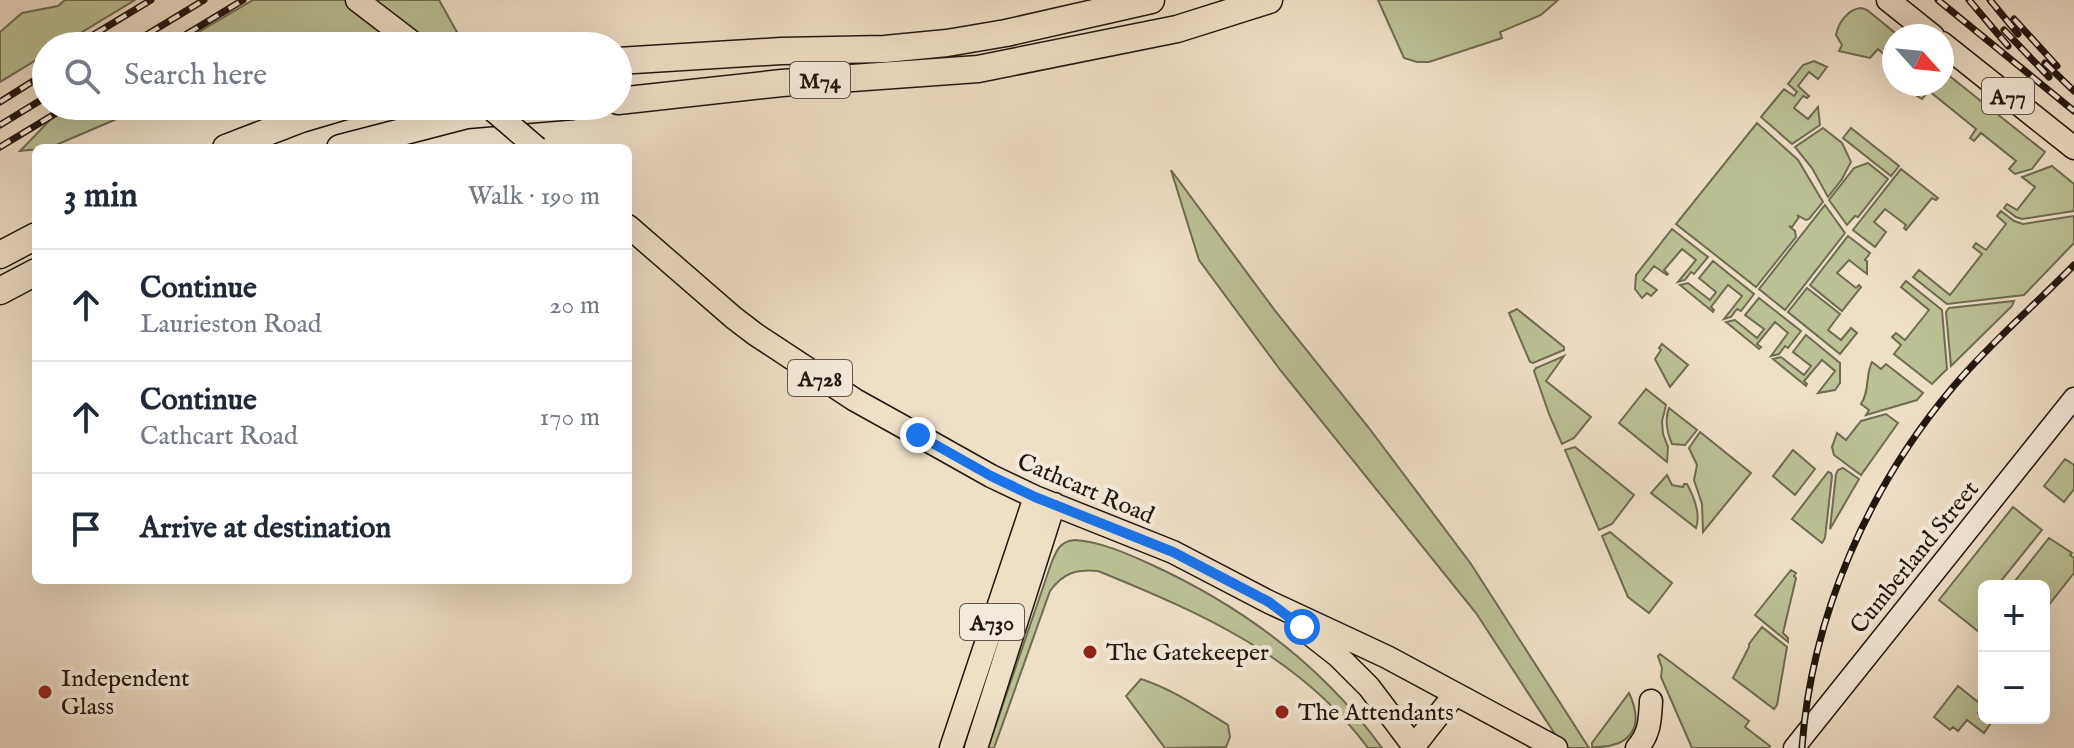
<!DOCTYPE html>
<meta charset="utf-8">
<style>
:root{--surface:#fff;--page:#f2f2f3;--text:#1f2937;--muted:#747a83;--line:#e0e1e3}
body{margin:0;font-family:"IM FELL English",serif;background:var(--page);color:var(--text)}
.controls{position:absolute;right:24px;bottom:24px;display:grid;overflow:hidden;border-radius:12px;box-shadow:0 8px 32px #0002}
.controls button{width:72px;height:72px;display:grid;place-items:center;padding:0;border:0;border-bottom:2px solid var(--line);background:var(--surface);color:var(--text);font:40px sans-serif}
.compass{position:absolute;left:1882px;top:24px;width:72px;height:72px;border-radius:50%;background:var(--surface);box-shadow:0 8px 32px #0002;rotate:117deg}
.stop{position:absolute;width:24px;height:24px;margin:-18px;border:6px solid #1a73e8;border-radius:50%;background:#fff}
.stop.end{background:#1a73e8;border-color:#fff;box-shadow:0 2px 8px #0008}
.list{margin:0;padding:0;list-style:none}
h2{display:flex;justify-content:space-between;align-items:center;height:104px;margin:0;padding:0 32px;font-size:34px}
h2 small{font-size:26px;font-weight:400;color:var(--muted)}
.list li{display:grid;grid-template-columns:52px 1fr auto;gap:24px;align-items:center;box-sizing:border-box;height:112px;padding:0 32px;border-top:2px solid var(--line)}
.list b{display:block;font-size:30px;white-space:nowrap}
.list p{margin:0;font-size:26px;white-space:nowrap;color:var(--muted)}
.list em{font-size:26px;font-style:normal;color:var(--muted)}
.icon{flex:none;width:44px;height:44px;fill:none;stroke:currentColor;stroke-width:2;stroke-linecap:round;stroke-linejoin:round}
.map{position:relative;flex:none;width:2074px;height:748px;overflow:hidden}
.search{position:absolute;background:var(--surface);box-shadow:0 8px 32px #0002;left:32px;top:32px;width:600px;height:88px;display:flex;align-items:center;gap:20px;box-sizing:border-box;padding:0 28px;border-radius:44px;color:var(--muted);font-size:30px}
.panel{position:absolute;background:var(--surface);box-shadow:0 8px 32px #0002;left:32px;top:144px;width:600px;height:440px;border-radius:12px}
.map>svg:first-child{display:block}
.green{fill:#bbc194;stroke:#6e6c52;stroke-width:2}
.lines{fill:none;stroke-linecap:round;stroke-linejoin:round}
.secondary-casing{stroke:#21160f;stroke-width:23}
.primary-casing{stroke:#21160f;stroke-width:25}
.highway-casing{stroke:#21160f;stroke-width:29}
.secondary{stroke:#f4eadb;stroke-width:20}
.primary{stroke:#eedfc7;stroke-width:22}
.highway{stroke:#eedfc7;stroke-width:26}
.rail-casing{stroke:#21160f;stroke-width:7}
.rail{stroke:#f4eadb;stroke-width:4;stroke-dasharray:12;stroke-linecap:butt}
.primary-bridge-casing{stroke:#21160f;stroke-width:25;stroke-linecap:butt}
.primary-bridge{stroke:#eedfc7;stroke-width:22}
.route{stroke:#1a73e8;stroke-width:10}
.poi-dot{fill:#8f2418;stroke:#f4eadb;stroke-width:3}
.labels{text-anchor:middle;stroke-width:8;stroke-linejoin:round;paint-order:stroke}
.shield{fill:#f4eadb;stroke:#60564c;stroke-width:2}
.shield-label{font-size:22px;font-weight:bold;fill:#21160f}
.street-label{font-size:24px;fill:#21160f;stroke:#f4eadb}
.poi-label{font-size:24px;fill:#21160f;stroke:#f4eadb;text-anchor:start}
</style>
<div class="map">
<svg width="2074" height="748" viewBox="0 0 2074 748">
<rect width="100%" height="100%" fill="#eedfc7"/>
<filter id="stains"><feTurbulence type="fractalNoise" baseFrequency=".0025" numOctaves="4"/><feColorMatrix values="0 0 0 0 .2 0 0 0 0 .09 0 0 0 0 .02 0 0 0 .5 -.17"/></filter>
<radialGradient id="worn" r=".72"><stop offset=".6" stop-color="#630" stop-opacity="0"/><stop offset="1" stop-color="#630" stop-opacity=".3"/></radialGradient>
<path class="green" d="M65,0H135L59,46H46V54L0,82V32L22,13L58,6Z
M253,0H439L458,34L380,46L334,41L300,46H175Z
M1378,0H1558L1541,15L1500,32L1502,38L1429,62H1417L1404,58Z
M1861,8L1867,10L1899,36H1894V50L1888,58L1878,49L1870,58L1839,51L1842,45L1836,35C1838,23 1848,9 1861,8Z
M1814,61L1827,67L1818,79L1809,72L1798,86L1809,96L1807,98L1803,96L1794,108L1808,119L1818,107L1820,125L1792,144L1761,117L1784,89L1794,96L1797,92L1788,84L1803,65Z
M1942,70L2045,152L2032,169L2015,174L2009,169L2016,161L1981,133L1974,141L1970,138L1976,129L1929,91L1922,99L1917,96L1924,87L1920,84H1942Z
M73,106H147L49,148L20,151L52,118Z
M1757,123L1798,160L1823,202L1809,219L1806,220L1797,215L1799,217L1792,227L1789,226L1795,231L1796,237L1756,287L1676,224Z
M1823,128L1842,143L1851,162L1842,179L1828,197L1812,168L1795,147Z
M1851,128L1899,166L1891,176L1843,138Z
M1868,163L1888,179L1858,217L1855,216L1847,225L1829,200L1854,168Z
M2052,166L2074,184V211L2022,219L2016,217L2004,208L2007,204L2017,210L2035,187L2022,177Z
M1901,169L1938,198L1936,200L1932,198L1906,230L1904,228L1906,225L1885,209L1874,222L1886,232L1875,247L1853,230Z
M1171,170L1276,312L1369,428L1471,564L1589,748H1564L1476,613L1281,371L1199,260Z
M1825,205L1845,233L1785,310L1759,289Z
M2001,211L2014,221L2023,224L2074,216V243L2024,295L1947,304L1913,277L1919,270L1950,295L1982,254L1973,247L1976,243L1986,250L2006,224L1997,216Z
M1672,229L1708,257L1694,274L1691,272L1685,280L1678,282L1696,260L1682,249L1664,270L1668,274L1667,275L1654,266L1643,280L1657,290L1651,296L1647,293L1642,298L1635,289L1636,275Z
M1848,236L1870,253L1865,260L1867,261V274L1849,260L1837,273L1856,288L1859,285L1861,287L1842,311L1810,285Z
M1713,261L1754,294L1741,311L1737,309L1731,317L1724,319L1742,296L1728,285L1711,307L1714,310L1713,312L1680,285L1688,283L1710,300L1716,292L1699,278Z
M1906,281L1942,310L1947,369L1932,384L1894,354L1901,345L1892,337L1896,333L1905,340L1929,310L1901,287Z
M1807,288L1840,314L1828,330L1841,340L1851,328L1857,333L1840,354L1788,312Z
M1759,298L1801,331L1788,348L1785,346L1779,354L1771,356L1788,333L1775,322L1757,344L1761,347L1759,349L1726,322L1735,320L1757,338L1764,329L1745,315Z
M2014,301L2012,306L1951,366L1946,312L1949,308Z
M1517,309L1564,347V350L1533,363L1530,362L1509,313Z
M1806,335L1840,363V383L1835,390L1818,393L1835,371L1822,360L1804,381L1807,384L1806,386L1773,359L1781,357L1804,375L1811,366L1793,352Z
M1662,344L1688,365L1670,387L1655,359L1661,350L1659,348Z
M1564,356L1546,381L1591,417L1574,438L1562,444L1549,414L1534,371L1536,368Z
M1872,362L1881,369L1886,364L1923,393L1917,400L1866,415L1869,410L1861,404C1870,391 1865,376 1872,362Z
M1646,389L1666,405L1662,421L1663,434L1668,447L1667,462L1619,423Z
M1669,408L1697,430L1685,445L1672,444C1667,432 1664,420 1669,408Z
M1886,414L1898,423L1861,475L1834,455L1832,447L1837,433L1846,440L1861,421Z
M1700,432L1751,473L1703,532L1702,504L1694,480L1697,465L1689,448Z
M1575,447L1634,495L1612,524L1599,530L1565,450Z
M1793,450L1815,469L1795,495L1773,476Z
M2065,459L2074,465V489L2064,502L2044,486Z
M1843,468L1859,479L1830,529L1836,474L1838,470Z
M1828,472L1831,473L1832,476L1825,538L1822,543L1792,519Z
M1667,475L1672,485L1683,487L1684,484H1687C1694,497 1701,514 1696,528L1651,493Z
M2013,507L2042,530L1997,586H1984V636L1939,600Z
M1610,532L1672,583L1649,613L1628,597L1602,536Z
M2049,538L2072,553L2070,555L2074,558V573L2044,611V586H2011Z
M1075,540C1101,542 1126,553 1150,564C1242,606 1323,666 1382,748H1368C1300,656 1201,613 1098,571C1076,569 1063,573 1050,591L994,748H988L1051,564C1056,551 1060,541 1075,540Z
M1791,570L1796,573L1794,576L1796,578L1783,633L1788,638V642L1755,615Z
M1762,627L1787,647L1777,705L1774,709L1733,678L1749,647V644Z
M1660,654L1749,721L1745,727L1770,746L1769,748H1692L1661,677L1662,668L1658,656Z
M1141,679C1172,689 1200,708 1228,725L1230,737L1226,747L1165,748L1126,696Z
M1958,686L1983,706L1978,713L1991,723L1984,733L1967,720L1958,731L1953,727L1950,730L1934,717Z
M1629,693C1645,727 1631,748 1592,747V743Z"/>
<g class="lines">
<defs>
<path id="secondary" d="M1794,748L2074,398"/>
<path id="primary" d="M357,0L417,46
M1888,0L1933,36
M1942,43L2074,148
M628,226L734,318L755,334L855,400L918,435L991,476L1035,497L1173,552L1269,602L1387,657L1556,748
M1301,627L1338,656L1369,687L1415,748
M1414,746L1455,694
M951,748L1035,497
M976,748L1054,504
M1637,748C1650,734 1650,719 1651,701"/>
<path id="highway" d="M618,61L781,51L885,49L947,43L1006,33L1151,0
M618,101L782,83L978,69L1177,29L1269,0
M226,148L301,119L345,106
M340,148L467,115L573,106
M0,255L36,236
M0,291L36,272"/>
</defs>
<use href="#secondary" class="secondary-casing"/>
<use href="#primary" class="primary-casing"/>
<use href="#highway" class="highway-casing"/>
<use href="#secondary" class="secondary"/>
<use href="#primary" class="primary"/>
<use href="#highway" class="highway"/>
<defs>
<path id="rail" d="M1938,0L2074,111
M1969,0L2008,46
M1990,0L2018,34
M2014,19L2057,66
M2004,30L2049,77
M75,46L151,0
M128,46L204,0
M167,46L243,0
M2045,63L2074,91
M0,102L46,73
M0,125L46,97
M0,147L68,106
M1802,748C1811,617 1869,486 1953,387C1990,343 2034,306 2074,265"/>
</defs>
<use href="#rail" class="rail-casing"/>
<use href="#rail" class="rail"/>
<defs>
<path id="primary-bridge" d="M488,106L537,148"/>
</defs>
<use href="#primary-bridge" class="primary-bridge-casing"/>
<use href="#primary-bridge" class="primary-bridge"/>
</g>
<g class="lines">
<path class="route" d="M918,435L991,476L1035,497L1173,552L1269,602L1302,627"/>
</g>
<g class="poi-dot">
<circle cx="1090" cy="652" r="8"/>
<circle cx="45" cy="692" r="8"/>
<circle cx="1282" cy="712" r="8"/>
</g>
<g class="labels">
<g class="shield">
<rect x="790" y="62" width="60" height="36" rx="6"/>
<rect x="1982" y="78" width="52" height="36" rx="6"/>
<rect x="788" y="360" width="64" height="36" rx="6"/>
<rect x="960" y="604" width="64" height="36" rx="6"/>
</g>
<g class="shield-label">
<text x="820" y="88">M74</text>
<text x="2008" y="104">A77</text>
<text x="820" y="386">A728</text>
<text x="992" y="630">A730</text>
</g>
<g class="street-label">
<text transform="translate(1086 488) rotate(23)" y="8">Cathcart Road</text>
<text transform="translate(1914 557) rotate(-51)" y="8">Cumberland Street</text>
</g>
<g class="poi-label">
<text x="1106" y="660">The Gatekeeper</text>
<text x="61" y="686">Independent<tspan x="61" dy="28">Glass</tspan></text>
<text x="1298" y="720">The Attendants</text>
</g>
</g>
<rect width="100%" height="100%" filter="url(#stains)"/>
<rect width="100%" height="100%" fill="url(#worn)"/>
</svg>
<div class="controls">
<button>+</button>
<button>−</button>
</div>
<svg class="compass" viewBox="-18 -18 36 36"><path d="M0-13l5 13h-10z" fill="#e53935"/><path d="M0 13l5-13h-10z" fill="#747a83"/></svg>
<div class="stop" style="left:1302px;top:627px"></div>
<div class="stop end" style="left:918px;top:435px"></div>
<div class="search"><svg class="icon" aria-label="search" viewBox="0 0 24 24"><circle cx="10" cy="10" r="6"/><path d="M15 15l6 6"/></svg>Search here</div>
<section class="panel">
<h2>3 min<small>Walk · 190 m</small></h2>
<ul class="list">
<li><svg class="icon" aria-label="ahead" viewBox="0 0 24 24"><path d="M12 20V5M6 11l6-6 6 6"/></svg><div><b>Continue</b><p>Laurieston Road</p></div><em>20 m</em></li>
<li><svg class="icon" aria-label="ahead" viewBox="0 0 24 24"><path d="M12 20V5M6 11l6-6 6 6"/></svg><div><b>Continue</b><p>Cathcart Road</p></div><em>170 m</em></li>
<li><svg class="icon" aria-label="arrive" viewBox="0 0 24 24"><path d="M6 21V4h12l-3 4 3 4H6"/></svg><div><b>Arrive at destination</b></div></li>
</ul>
</section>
</div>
